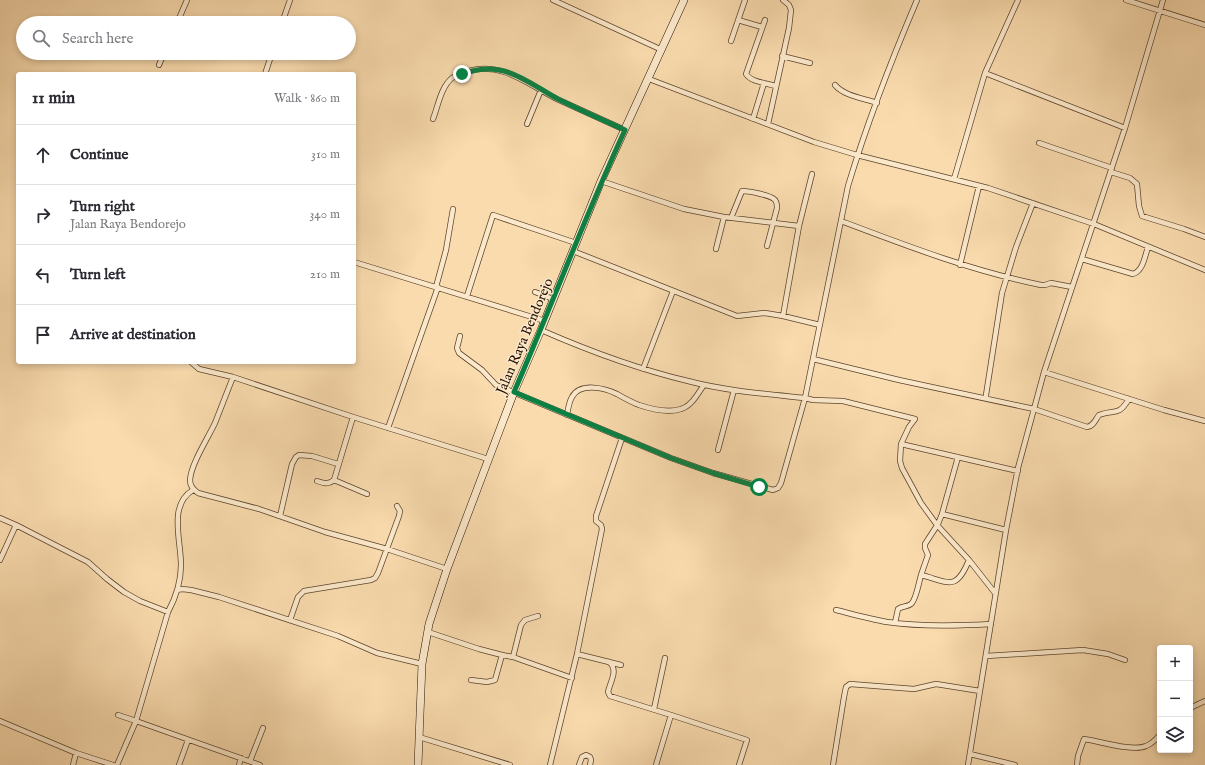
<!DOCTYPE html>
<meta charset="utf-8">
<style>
:root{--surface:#fff;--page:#f2f2f3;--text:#2b2b33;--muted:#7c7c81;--line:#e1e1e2}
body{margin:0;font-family:"IM FELL English",serif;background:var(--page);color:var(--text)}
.controls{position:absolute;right:12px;bottom:12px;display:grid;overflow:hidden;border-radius:4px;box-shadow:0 2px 6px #0003}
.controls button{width:36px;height:36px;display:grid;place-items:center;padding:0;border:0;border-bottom:1px solid var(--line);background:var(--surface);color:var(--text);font:20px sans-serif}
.stop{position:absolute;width:12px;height:12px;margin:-9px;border:3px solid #0b8043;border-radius:50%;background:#fff}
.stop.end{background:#0b8043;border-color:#fff;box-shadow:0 1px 4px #0008}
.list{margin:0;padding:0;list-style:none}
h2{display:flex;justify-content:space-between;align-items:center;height:52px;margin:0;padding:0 16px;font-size:17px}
h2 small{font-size:13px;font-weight:400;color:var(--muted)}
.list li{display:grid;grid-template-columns:26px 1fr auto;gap:12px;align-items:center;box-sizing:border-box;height:60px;padding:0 16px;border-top:1px solid var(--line)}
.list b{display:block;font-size:15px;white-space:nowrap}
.list p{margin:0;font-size:13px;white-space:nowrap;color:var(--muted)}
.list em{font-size:13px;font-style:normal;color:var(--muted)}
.icon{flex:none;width:22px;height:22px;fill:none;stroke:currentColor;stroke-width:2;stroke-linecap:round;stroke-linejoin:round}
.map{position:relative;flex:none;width:1205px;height:765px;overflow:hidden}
.search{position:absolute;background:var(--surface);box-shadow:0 2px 6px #0003;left:16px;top:16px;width:340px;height:44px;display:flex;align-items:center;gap:10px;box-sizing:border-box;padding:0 14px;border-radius:22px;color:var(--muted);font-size:15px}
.panel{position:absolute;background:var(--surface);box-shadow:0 2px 6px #0003;left:16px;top:72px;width:340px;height:292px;border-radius:4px}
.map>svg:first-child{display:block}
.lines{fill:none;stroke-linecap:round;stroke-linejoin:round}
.minor-casing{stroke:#5c442c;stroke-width:6}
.secondary-casing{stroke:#271201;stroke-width:8}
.minor{stroke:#fbe8ca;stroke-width:4.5}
.secondary{stroke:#fbe8ca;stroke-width:7}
.route{stroke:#0b8043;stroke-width:5}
.labels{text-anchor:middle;stroke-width:3;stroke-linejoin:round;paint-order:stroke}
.street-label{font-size:14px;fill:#271201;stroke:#fbe8ca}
</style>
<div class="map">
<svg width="1205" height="765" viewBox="0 0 1205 765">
<rect width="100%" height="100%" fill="#f9dbae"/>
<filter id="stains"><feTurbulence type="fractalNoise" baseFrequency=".005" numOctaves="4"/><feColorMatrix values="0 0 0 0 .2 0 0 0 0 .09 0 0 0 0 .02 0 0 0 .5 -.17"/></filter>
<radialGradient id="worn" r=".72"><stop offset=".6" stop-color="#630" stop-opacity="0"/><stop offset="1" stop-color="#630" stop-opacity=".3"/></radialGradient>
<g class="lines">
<defs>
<path id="minor" d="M553,0L662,50
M1126,0L1205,25
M738,20L762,27
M765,20L746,74C751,82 766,83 776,86
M177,23L187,0
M282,23L290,0
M731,41L745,0
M782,56L810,63
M159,65L164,53
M985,73L1125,128
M265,74L272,53
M649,79L814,142L857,155L988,188L1094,224L1205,270
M835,85C844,96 863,98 877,103
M433,119C438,106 441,87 452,78C457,75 464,73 469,71C503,61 530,86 559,100C581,110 603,120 625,130
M753,119L764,83
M527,124L541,90
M768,124L789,28L791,10L789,5L783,0
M1039,143L1112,168
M1111,172L1130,178L1137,184L1139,206L1142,216L1184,229L1205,237
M954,179L985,73L1018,0
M601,181L684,209L724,217L799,226L812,174
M731,218L742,191C749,191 769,195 774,199C777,201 777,205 777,208L767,246
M841,221C907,246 972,271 1041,285H1045L1051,283L1072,287
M716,249L724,217
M573,251L737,316L765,313L783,316L820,325
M1082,259L1133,274C1143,271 1145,256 1148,247
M354,262L545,321
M960,265L979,186
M436,287L446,250L453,209
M535,292L553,299
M467,296L493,215L576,243
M783,316L799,226
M541,330C589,351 637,369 688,381C726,391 766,394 805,398L848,186C867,123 891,61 917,0
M460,336L457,348L459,353L482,370L496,385L671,458L713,473L773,490L778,488L781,483L805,398L813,400L843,401L915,419L909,427L901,444L900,461L902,468L921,503L937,525L969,560L995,593
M813,359L899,380L1034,409L1087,427C1094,426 1095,420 1099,415C1116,408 1117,418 1129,399
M191,362L199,369L233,377L353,417L488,459
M643,369L673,291
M1044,372L1164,410L1205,421
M233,377C227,392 221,408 215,423C208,438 191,464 190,480C190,486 193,489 198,493L259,509L325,532L387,549L447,569
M986,398V395L1002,293L1016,247L1033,203
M567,415C568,409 569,402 572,397C580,382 605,388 617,394C624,398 631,402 639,405C651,409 669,413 681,409C692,406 698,393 704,385
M388,428L438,287
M901,444L1018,471
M718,450L734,390
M334,480L367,494
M317,481C323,483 328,485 334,480L353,417
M193,490C168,505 181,540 181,565C181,582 176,597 168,612L136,721L260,765
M942,514L1006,530
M280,516L292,464L296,457L299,455L312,456L338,464
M0,518L16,525
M0,560L16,525L88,562L107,579L124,592L140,601L168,612
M921,575L928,555L925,548V544L938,524L942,514L958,457
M177,590L182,589L191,590L219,597L338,636L377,653L422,664
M836,610C852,614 870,619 887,622C921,627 956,626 991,624
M290,620L298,597L304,591L371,580L375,578L378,573L399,516L400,511L397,506
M895,623L898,609C902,606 907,607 911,604C916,600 919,582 921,575C949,582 956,592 969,560
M428,632L479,649L502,655L513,657L572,678
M577,654L621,665
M986,656L1083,650L1108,654L1125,660
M513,657L521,625L525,620L538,616
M609,662C619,670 610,682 608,692L610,696L671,715L656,765
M471,680L487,682L495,680L502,655
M1190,708L1205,701
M654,709L665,658
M671,715L747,740L739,765
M0,721L76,753L113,765
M419,737L510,765
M970,754L1015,765
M250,761L263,728
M73,765L76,753
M117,765L136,721L118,715
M179,765L188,740
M239,765L241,758
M550,765L577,654L602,529L601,525L596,521V516L622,438
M579,765L582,757L586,755L590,757L591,760L590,765
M833,765L844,697L846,687L850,684L914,689L936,684L980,691
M968,765L1006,530L1018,468L1044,372L1125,128L1163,0
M1077,765L1078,756L1084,739C1099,741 1133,752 1146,746C1152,744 1156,739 1160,735"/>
<path id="secondary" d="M418,765L422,664L429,624L447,569L514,392L541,330L601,181L684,0"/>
</defs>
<use href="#minor" class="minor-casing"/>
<use href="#secondary" class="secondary-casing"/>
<use href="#minor" class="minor"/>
<use href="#secondary" class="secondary"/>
</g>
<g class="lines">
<path class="route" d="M462,74C476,69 489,67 504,71C523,76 541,90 558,99C580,110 603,120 625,130C585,216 552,305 514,392L671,458L713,473L759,487"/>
</g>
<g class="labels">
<g class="street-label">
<text transform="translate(524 336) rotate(-67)" y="5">Jalan Raya Bendorejo</text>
</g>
</g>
<rect width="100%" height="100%" filter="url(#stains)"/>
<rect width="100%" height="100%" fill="url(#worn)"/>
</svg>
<div class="controls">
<button>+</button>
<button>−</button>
<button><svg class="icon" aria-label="layers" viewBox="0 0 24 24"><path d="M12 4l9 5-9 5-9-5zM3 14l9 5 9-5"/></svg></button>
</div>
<div class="stop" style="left:759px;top:487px"></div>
<div class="stop end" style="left:462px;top:74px"></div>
<div class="search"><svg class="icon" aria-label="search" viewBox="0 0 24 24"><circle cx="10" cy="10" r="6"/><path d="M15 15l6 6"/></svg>Search here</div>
<section class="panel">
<h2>11 min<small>Walk · 860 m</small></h2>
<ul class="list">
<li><svg class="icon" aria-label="ahead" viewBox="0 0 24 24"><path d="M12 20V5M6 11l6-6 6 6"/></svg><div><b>Continue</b></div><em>310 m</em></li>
<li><svg class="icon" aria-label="right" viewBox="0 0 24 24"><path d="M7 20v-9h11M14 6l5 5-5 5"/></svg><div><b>Turn right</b><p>Jalan Raya Bendorejo</p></div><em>340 m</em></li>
<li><svg class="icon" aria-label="left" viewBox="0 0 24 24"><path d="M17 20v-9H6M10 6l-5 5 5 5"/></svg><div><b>Turn left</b></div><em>210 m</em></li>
<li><svg class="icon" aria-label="arrive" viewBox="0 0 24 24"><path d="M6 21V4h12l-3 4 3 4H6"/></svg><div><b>Arrive at destination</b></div></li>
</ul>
</section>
</div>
